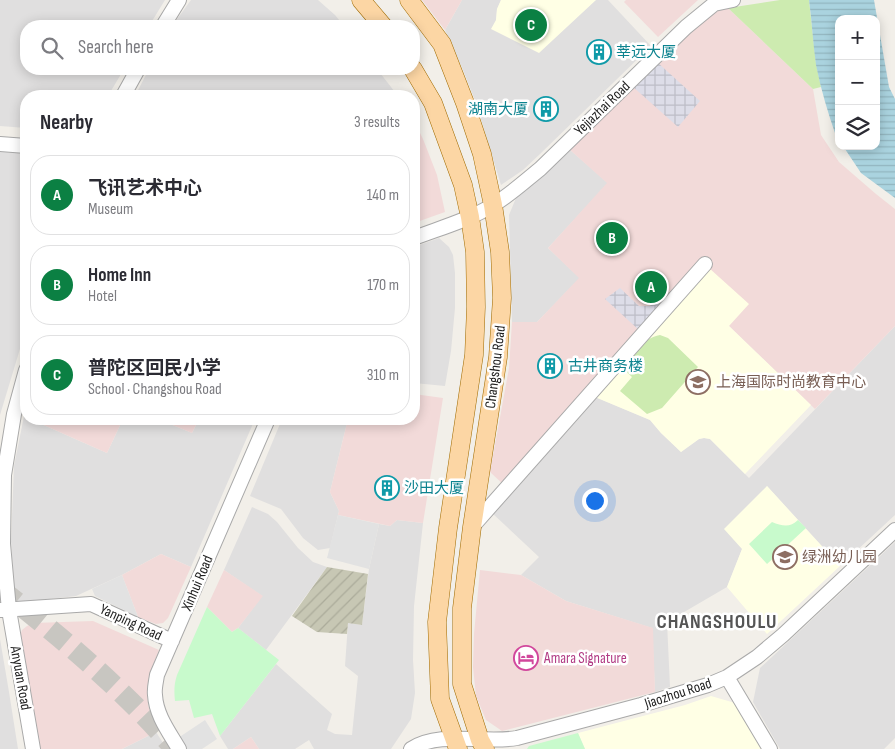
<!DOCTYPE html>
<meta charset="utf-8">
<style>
:root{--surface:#fff;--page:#f2f2f3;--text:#2b2b33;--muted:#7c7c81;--line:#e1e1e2;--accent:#0b8043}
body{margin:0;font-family:"Sofia Sans Condensed","Noto Sans SC",sans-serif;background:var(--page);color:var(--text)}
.controls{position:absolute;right:15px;top:15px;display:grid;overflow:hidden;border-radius:10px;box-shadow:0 2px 12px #0003}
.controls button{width:45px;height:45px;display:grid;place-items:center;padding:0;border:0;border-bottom:1px solid var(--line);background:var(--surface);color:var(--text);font:25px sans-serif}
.you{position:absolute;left:594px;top:500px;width:18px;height:18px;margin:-12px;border:4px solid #fff;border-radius:50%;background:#1a73e8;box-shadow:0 0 0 8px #1a73e833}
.badge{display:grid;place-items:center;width:32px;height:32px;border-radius:50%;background:var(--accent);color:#fff;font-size:16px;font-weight:700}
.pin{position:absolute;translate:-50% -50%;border:2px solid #fff;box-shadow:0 1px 5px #0006}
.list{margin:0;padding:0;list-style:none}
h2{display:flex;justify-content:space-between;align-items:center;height:65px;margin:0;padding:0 20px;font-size:21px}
h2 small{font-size:16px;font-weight:400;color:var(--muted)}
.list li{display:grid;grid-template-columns:32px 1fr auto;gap:15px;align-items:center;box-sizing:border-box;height:80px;margin:0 10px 10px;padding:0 10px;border:1px solid var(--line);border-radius:20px}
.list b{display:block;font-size:19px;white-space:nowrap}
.list p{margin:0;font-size:16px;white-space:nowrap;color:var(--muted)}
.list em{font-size:16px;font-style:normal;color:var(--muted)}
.icon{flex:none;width:28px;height:28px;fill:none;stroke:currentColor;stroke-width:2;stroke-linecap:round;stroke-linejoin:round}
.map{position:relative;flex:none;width:895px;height:749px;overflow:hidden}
.search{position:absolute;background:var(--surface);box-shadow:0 2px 12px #0003;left:20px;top:20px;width:400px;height:55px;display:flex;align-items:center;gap:12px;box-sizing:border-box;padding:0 18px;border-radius:20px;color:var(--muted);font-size:19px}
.panel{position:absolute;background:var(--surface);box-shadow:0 2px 12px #0003;left:20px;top:90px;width:400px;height:335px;border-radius:20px}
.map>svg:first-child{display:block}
.residential{fill:#e0dfdf}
.commercial{fill:#f2dad9}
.education{fill:#ffffe5}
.construction{fill:url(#construction-furrows)}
.grass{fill:#cdebb0}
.park{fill:#c8facc}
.parking{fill:#e2e2e2}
.plaza{fill:url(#plaza-grid)}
.water{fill:url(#water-rules)}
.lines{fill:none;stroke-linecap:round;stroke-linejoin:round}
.highway-tunnel{stroke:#c8c6c1;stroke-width:21;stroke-dasharray:21 11;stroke-linecap:butt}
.minor-casing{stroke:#a9a9a9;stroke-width:16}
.major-casing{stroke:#a06b00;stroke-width:19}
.minor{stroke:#fff;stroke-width:14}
.major{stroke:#fcd6a4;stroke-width:18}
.labels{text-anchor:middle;stroke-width:5;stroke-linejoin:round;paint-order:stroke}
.culture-label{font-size:15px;fill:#0d838f;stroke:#fff;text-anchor:start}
.street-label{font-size:15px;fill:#222;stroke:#fff}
.education-label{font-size:15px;fill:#785e54;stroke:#fff;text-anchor:start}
.hotel-label{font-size:15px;fill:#b23c85;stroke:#fff;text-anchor:start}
.district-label{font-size:20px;font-weight:bold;letter-spacing:1px;fill:#555;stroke:#fff}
</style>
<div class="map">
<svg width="895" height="749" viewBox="0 0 895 749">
<defs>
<pattern id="construction-furrows" width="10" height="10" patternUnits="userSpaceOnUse" patternTransform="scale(1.25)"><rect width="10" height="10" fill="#c7c7b4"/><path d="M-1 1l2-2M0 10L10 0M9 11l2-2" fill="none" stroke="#abab9a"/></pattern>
<pattern id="plaza-grid" width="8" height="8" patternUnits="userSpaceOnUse" patternTransform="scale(1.25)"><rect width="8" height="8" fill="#dddde8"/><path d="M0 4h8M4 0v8" fill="none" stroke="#bdbdc7"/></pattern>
<pattern id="water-rules" width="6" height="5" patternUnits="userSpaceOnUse" patternTransform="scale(1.25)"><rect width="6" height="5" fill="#aad3df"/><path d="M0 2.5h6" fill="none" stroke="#92b5bf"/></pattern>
</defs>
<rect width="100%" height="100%" fill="#f2efe9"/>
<path class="residential" d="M0,0H165L149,26H26V69H124L108,96H26V128L0,126Z
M191,0H318L335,15L344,26H172Z
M462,0H501L497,9L496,20L596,0H608L651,46L540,154L523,170L501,185L476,103L463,70L445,30Z
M149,69H377L398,96H135Z
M569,149L608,183L548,248L580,278L537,322H512L509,215L516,198Z
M0,151L26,154V329L0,415Z
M439,238L449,247L453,255L455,273V308L451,351L445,386L414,383V247Z
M895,326V515L840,566L767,486L727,587L667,622L670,687L655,692L652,628L566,601L521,575L539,557L492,513L595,397L650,420L661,433L681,452L699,439L704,438L710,439L749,478Z
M24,416L26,417V419H30L107,453L123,419H158L192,433L199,419H255L191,567L161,554L122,575L76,596L15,603L11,542L14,466Z
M282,419H348L330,492L339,511L330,548L318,550L303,538L281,509L250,496Z
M252,507L268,514L277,522L298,548L313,562L327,567L266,650L238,628L262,596L224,570Z
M397,520L423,523L414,606L413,660L415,693L411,719L391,749H314L309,740L295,749H259L251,737L233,749H228L220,736L276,664L332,714L327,730L335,734L352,735L358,676L345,666L348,623L362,625L369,569L379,524L390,526Z
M895,542V738L884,749H780L753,702L760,668Z
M0,639L9,692L18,749H0Z
M156,732L167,749H122Z"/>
<path class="commercial" d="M422,0H462L445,30Z
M626,0H698L658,37L624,2Z
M728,8L813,89L821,135L839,162L876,194L895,209V326L815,409L729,326L701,261L504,485L490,472L509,368L512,322H537L579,278L548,248L607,183L569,149L685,34L714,12Z
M414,121L423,139L437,175L445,212L414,223Z
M414,394L443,398L423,523L397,520L390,526L338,515L339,511L330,492L348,419H414Z
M30,419H123L107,453Z
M158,419H199L192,433Z
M161,554L191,567L168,618L163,623L156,624L138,617L122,575Z
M224,570L263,596L238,628L232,632L207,607Z
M480,570L521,575L566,601L653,628L655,692L502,731L486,720L476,696L473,667L474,634Z
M93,621L159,650L152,668L147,687L148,705L156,732L122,749H39L20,636L22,630L27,626L33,623Z
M251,737L259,749H233Z"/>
<path class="education" d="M501,0H596L539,53L491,29L496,20L497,9Z
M709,268L749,304L729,326L811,405L745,474L710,439L704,438L699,439L681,452L661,433L650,420L595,397Z
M767,486L840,566L767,634L727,587L742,549L724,529Z
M711,696L735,703L762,749H585L578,733L685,705Z"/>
<path class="construction" d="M327,567L368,574L362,625L348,623L347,634L317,632L292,616Z"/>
<path class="grass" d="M780,0H809L816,63L821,87L813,89L728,8Z
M660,335L668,338L698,367L662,408L647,414L620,391L632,377L621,367C632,355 643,338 660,335Z"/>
<path class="park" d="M798,520L806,528L767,564L749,544L772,522C782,526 790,528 798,520Z
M207,607L232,632L238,628L279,660L220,736L212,714L194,718L189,700L175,701C174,692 174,684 177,675Z
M578,733L585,749H527L529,746Z"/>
<path class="parking" d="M338,515L379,524L369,569L327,558Z
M122,575L138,617L95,596L92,589Z
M205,720L217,739L202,749H185L178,738Z"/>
<path class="plaza" d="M657,62L700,101L678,127L632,86Z
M620,288L639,306H650L655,300L661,306L640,331L605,299Z"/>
<path class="water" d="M809,0H874L889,87L895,99V198L861,173L843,146H876V19H839V140L836,136C828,113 821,90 816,65C813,44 812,22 809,0Z"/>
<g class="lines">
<path class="highway-tunnel" d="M0,589C62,638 123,689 175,749"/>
<defs>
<path id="minor" d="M163,26L179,0
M123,96L138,69
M0,144L26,146
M414,238C440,228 469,220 493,205C510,195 525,181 540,169L686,27L714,4L733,0
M26,370L14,414L4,475L3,544L9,610L33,749
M472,527L705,264
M1,610L91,604L172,641
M727,677L770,749
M179,749C169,732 156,715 155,695C154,689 156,682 157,675L268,419
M411,749C440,730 484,744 517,738L641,705L708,685L727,677L757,657L783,635L895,530"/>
<path id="major" d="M361,0L383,26
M409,0L442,44L465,103L482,154L493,205L500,252L502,298L498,357L472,527L462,608V684L480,740L485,749
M413,69L433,103L463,185L470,217L475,252L476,307L474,355L448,528L437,622L440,699L458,749"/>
</defs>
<use href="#minor" class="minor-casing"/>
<use href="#major" class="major-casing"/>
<use href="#minor" class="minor"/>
<use href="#major" class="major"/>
</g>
<defs>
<symbol id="building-ring" viewBox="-11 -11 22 22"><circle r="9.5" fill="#fff" stroke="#0f9aa8" stroke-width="1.5"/><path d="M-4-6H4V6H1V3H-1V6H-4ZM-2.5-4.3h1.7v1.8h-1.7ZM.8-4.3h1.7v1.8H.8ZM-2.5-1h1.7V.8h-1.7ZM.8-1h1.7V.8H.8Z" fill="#0f9aa8"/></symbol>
<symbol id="school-ring" viewBox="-11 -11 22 22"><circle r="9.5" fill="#fff" stroke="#8d6e63" stroke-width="1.5"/><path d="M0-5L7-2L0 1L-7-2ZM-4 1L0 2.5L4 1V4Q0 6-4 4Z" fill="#8d6e63"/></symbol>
<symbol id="hotel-ring" viewBox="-11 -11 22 22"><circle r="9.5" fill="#fff" stroke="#d1479c" stroke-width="1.5"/><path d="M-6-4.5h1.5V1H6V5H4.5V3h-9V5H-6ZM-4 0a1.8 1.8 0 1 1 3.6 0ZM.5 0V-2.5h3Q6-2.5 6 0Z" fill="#d1479c"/></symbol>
</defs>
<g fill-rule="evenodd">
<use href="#building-ring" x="585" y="38" width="28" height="28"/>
<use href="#building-ring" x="532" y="95" width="28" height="28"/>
<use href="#building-ring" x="536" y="352" width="28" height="28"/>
<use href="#school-ring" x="684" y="368" width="28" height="28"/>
<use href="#building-ring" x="373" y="474" width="28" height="28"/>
<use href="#school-ring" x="771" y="543" width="28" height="28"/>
<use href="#hotel-ring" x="512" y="644" width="28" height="28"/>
</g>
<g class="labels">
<g class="culture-label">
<text x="616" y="57">莘远大厦</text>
<text x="528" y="114" text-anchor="end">湖南大厦</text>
<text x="568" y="371">古井商务楼</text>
<text x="404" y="493">沙田大厦</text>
</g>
<g class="street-label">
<text transform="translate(602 108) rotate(-44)" y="5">Yejiazhai Road</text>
<text transform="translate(495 367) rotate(-83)" y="5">Changshou Road</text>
<text transform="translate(197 583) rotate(-67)" y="5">Xinhui Road</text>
<text transform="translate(131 622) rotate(25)" y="5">Yanping Road</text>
<text transform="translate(21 678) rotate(80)" y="5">Anyuan Road</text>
<text transform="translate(678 693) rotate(-18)" y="5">Jiaozhou Road</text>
</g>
<g class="education-label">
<text x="716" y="387">上海国际时尚教育中心</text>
<text x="802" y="562">绿洲幼儿园</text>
</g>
<g class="hotel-label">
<text x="544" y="663">Amara Signature</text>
</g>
<g class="district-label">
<text x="717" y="628">CHANGSHOULU</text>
</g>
</g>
</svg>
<div class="controls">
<button>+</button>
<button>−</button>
<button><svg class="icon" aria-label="layers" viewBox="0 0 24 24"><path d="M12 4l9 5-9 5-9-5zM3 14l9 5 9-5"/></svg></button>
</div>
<div class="you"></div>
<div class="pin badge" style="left:651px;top:287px">A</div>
<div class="pin badge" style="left:612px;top:238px">B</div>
<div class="pin badge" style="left:531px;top:25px">C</div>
<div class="search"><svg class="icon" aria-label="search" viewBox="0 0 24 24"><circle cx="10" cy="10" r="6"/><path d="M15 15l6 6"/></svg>Search here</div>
<section class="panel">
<h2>Nearby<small>3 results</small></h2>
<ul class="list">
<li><span class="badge">A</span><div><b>飞讯艺术中心</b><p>Museum</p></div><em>140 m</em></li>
<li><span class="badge">B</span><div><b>Home Inn</b><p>Hotel</p></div><em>170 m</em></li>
<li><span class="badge">C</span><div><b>普陀区回民小学</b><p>School · Changshou Road</p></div><em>310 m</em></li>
</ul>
</section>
</div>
